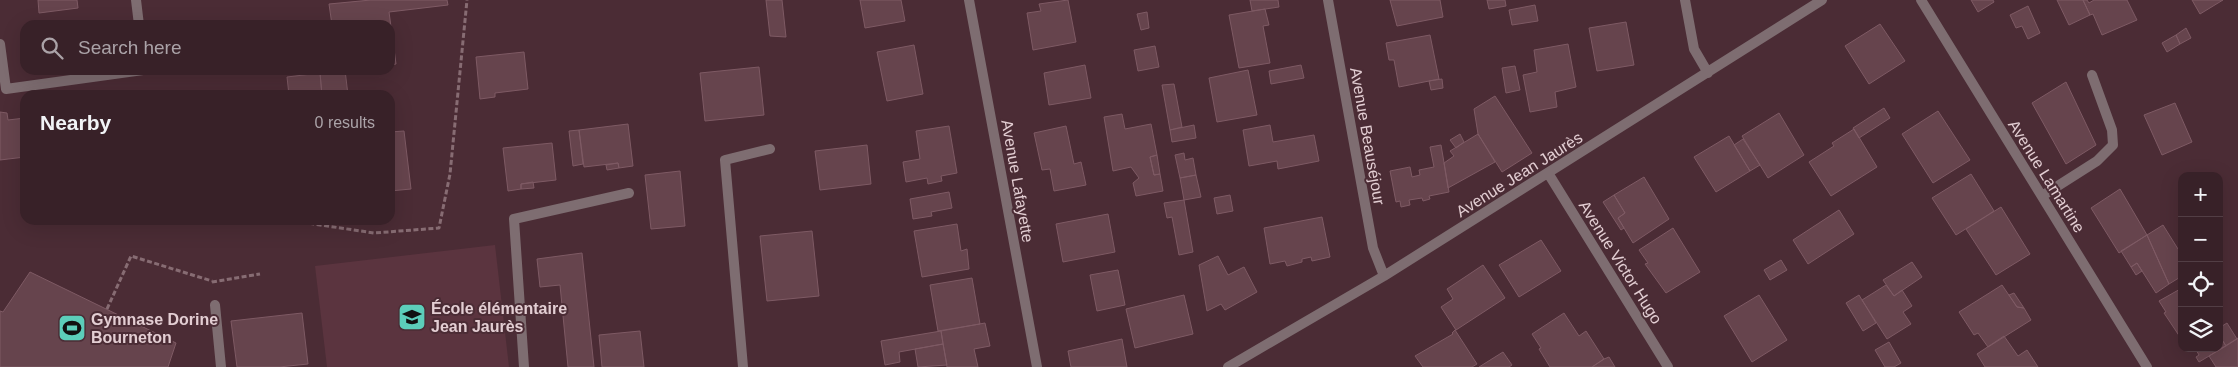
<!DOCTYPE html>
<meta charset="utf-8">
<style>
:root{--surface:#382128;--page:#3f2930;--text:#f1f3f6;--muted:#aba3a8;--line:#523e45}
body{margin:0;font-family:Helvetica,sans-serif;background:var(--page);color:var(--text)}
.controls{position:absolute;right:15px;bottom:15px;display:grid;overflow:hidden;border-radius:10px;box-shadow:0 5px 20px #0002}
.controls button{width:45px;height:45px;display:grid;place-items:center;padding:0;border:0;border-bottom:1px solid var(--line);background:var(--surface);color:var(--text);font:25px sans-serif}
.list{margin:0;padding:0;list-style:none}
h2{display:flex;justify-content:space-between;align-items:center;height:65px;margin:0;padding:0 20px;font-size:21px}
h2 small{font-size:16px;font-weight:400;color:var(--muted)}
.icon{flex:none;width:28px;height:28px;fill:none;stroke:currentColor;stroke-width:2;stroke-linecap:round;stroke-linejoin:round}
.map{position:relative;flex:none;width:2238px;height:367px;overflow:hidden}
.search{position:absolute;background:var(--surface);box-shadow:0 5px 20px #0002;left:20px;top:20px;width:375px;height:55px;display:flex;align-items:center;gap:12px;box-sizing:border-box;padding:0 18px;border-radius:15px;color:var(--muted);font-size:19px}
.panel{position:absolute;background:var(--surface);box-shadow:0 5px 20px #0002;left:20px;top:90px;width:375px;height:135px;border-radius:15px}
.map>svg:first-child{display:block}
.built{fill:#5b343f}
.building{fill:#66444d;stroke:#7e5a64}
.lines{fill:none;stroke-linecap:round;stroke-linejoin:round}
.path{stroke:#876c73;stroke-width:3;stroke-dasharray:5 2.5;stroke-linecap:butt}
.service{stroke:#7e6d71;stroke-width:10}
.minor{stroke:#7e6d71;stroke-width:10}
.labels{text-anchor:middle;stroke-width:4;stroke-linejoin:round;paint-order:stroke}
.street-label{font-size:16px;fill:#e3ced3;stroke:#4b2c35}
.poi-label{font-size:16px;font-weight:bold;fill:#e3ced3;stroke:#4b2c35;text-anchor:start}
</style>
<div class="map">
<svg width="2238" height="367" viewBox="0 0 2238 367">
<rect width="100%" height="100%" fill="#4b2c35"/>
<path class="built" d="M495,245L509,367H327L315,266Z"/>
<path class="building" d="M38,0H77L78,8L39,13Z
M371,0H447L448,5L389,12L396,64L390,65V25H332L329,4Z
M766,0H782L786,37L770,36Z
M860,0H901L905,21L865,28Z
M1068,0L1076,42L1033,50L1027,13L1041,11L1039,4Z
M1250,0H1278L1279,7L1252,11Z
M1390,0H1440L1443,17L1397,26Z
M1487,0H1505L1506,6L1489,9Z
M1971,0H1993L1994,2L1978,12Z
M2057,0H2083L2090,15L2069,25Z
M2083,0H2087L2089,3L2094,0H2127L2137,20L2102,35L2093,14L2090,15Z
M2192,0H2223L2200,14Z
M1535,5L1538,21L1512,25L1509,10Z
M2028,6L2040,33L2028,39L2022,26L2016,28L2010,15Z
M1265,9L1269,25L1263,26L1270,63L1239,68L1229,15Z
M1147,12L1149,28L1141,30L1137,14Z
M1626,22L1634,65L1597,71L1589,28Z
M1880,24L1905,61L1869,84L1845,46Z
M2186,28L2191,38L2180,44L2176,35Z
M1430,35L1439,79L1399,87L1394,60H1389L1386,43Z
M2176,35L2180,44L2167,52L2162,43Z
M1568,44L1576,87L1555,92L1557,107L1530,112L1523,75L1537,72L1534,50Z
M914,45L923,94L887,101L877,52Z
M1155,46L1159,67L1138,71L1134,50Z
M524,52L528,89L495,93V97L480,99L476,57Z
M1085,65L1091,98L1049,105L1044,73Z
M1301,65L1304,78L1271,84L1269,71Z
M1515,66L1520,90L1506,93L1502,68Z
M759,67L764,115L705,121L700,73Z
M337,70H345L348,95H322L320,73Z
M1248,70L1257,115L1217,122L1209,78Z
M320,73L322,95H289L287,77Z
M1442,79L1443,88L1431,90L1429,81Z
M2066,82L2096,145L2066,164L2032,103Z
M1174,84L1182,127L1170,130L1162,85Z
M1495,96L1532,153L1502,172L1478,134L1474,109Z
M2175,103L2192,142L2162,155L2144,115Z
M1884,108L1890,118L1859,138L1853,128Z
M1938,111L1970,160L1933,183L1902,134Z
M0,112L7,113L8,120L25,118V157L0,160Z
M1779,113L1804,155L1768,178L1742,136Z
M1122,114L1125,129L1151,124L1157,155L1150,157L1154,175L1160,174L1163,191L1136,196L1133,183L1139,178L1131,167L1113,171L1104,117Z
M628,124L633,166L619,168L618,163L584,167L579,130Z
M1194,125L1196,138L1172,142L1170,130Z
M1270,125L1273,142L1314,135L1319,161L1278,169L1277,161L1249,166L1243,130Z
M949,126L957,173L941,176L942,181L928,184L927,178L906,182L903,162L920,159L916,131Z
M1066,126L1074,164L1081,162L1086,185L1054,191L1050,169L1042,170L1034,133Z
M1854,129L1877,167L1831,196L1809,162L1834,146L1832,143Z
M579,130L583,164L573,166L569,131Z
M404,131L411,189L390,191V132Z
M1460,134L1464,142L1456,148L1450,140Z
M1478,134L1495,162L1448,188L1444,163L1454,156L1450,151Z
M1729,136L1750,171L1716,192L1694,157Z
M1743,139L1760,165L1750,171L1734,145Z
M552,143L556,180L521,184V189L508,191L503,148Z
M867,145L871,184L820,190L815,151Z
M1441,145L1449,192L1429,196L1430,199L1423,201L1422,198L1409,200L1410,205L1401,207L1400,201L1396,202L1390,171L1410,167L1412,177L1420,175L1419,170L1434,167L1430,147Z
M1184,153L1185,160L1193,158L1196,175L1180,178L1175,155Z
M1157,155L1160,174L1154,175L1150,157Z
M618,163L619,168L607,170L606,165Z
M680,171L685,226L651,229L645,175Z
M1971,174L1994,211L1956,235L1932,198Z
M1196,175L1201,197L1184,200L1180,178Z
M1644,177L1669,219L1633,243L1618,218L1625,213L1614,195Z
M533,182L534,188L521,189V184Z
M2120,189L2147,235L2119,253L2091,208Z
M949,192L952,208L931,212L932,216L913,219L910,199Z
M1230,195L1233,211L1217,214L1214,198Z
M1614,195L1625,213L1618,218L1624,228L1621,230L1603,202Z
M1184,200L1193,252L1179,255L1172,217L1167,218L1164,203Z
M2001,207L2030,254L1996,275L1966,229Z
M1839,210L1854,234L1808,264L1793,240Z
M1108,214L1115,252L1063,262L1056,224Z
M1322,217L1330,257L1312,261L1311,257L1302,259V262L1287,266L1285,261L1270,264L1264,228Z
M957,224L961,251L967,249L969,269L922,277L914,231Z
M2163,225L2178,249L2182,250V276L2169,284L2147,235Z
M1673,228L1700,272L1666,293L1645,264L1648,263L1639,250Z
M812,231L819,296L767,301L760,236Z
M2147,235L2169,284L2156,293L2137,263L2131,267L2121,251Z
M1541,240L1561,271L1519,297L1499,265Z
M582,253L594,367H568L560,285L540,287L537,259Z
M1218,256L1228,275L1244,267L1257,292L1225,310L1221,304L1207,311L1199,265Z
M1781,260L1787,270L1770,280L1764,270Z
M1912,262L1922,277L1894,296L1883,280Z
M2137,263L2142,271L2136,275L2131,267Z
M1483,265L1505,298L1456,330L1441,307L1453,299L1447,289Z
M1118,270L1125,305L1097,311L1090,275Z
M30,272L176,343L168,367H0V311L3,312Z
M972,278L980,324L938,331L930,285Z
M1886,285L1894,296L1902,290L1912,306L1903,312L1911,324L1887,339L1862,300Z
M2002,285L2017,307L2024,308L2031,320L1988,347L1978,333L1974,335L1959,312Z
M2182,288V340L2164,313L2166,312L2159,301Z
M2014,293L2024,308L2017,307L2009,295Z
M1184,295L1193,334L1135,348L1126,309Z
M1759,295L1787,340L1752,362L1724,316Z
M1859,295L1876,323L1863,331L1846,303Z
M302,313L308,364L279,367H237L231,321Z
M1564,313L1579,336L1586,331L1604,359L1592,367H1550L1539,349L1541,348L1532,334Z
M985,323L990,346L974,349L978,367H947L941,331Z
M2227,323L2237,339L2226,346L2219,335V328Z
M1455,330L1477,364L1472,367H1423L1415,356L1453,334L1452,333Z
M640,331L644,367H602L599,335Z
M941,331L943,344L899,352L900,362L885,365L881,341Z
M2219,335L2226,346L2199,362L2196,357L2199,355L2195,348H2219Z
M2004,336L2018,356L2027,350L2038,367H1985L1977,354Z
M2238,338V367H2216L2209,356Z
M1122,339L1127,367H1071L1068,351Z
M1889,342L1901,363L1894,367H1885L1875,350Z
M943,344L947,365L918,367L915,349Z
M1503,352L1512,365L1509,367H1479Z
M1609,357L1615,367H1592L1604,359Z"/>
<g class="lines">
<path class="path" d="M287,220L374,233L439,228L450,174L467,0
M212,282L260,274
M107,309L131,256L212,281"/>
<path class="service" d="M215,305L221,367
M524,367L514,219L629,193
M743,367L725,160L770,149"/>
<path class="minor" d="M136,0L139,25
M969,0L1037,367
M1328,0L1373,248L1384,276
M1685,0L1694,49L1708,73
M1921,0L2147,367
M0,44L6,89L143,70
M1548,173L1668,367
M2042,196L2097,161L2113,145L2112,130L2092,75
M1228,367L1384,276L1822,0"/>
</g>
<defs>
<symbol id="school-square" viewBox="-11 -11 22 22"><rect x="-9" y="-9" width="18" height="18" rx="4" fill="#5cceba" stroke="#4b2c35"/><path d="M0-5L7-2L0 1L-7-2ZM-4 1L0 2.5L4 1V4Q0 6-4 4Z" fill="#111"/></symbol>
<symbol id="stadium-square" viewBox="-11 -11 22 22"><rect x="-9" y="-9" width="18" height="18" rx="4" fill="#5cceba" stroke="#4b2c35"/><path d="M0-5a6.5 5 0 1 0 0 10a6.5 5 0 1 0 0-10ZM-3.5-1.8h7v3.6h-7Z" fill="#111"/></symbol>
</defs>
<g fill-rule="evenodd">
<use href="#school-square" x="396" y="301" width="32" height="32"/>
<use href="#stadium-square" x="56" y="312" width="32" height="32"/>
</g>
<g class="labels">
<g class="street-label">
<text transform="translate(1368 136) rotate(80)" y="6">Avenue Beauséjour</text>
<text transform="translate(1519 174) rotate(-32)" y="6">Avenue Jean Jaurès</text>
<text transform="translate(2047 176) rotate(58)" y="6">Avenue Lamartine</text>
<text transform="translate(1018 181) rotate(80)" y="6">Avenue Lafayette</text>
<text transform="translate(1621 262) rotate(58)" y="6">Avenue Victor Hugo</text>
</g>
<g class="poi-label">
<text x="431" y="314">École élémentaire<tspan x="431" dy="18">Jean Jaurès</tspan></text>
<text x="91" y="325">Gymnase Dorine<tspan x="91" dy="18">Bourneton</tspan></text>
</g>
</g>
</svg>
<div class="controls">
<button>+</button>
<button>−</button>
<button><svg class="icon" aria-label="locate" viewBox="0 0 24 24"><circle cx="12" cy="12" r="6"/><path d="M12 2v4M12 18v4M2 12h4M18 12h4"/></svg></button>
<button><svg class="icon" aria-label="layers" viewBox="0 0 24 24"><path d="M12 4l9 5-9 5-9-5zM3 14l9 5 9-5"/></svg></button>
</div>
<div class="search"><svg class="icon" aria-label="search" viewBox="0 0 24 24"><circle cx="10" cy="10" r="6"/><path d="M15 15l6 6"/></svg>Search here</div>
<section class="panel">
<h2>Nearby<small>0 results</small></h2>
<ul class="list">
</ul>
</section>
</div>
